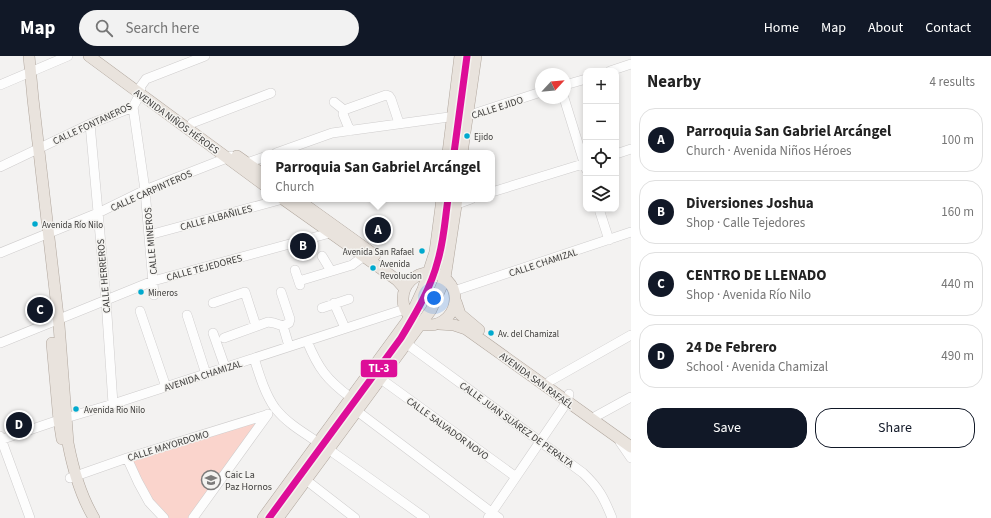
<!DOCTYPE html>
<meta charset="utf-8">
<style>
:root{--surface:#fff;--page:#f2f2f2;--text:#222;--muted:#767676;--line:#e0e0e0;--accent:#111827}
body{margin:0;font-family:"Source Sans 3",sans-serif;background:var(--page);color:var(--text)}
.controls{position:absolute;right:12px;top:12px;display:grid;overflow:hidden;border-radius:8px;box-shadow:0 2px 6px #0003}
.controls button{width:36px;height:36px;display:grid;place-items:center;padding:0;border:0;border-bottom:1px solid var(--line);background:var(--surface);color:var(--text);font:20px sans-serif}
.compass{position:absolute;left:535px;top:12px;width:36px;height:36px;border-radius:50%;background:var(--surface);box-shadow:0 2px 6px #0003;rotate:64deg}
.you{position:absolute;left:434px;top:242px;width:14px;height:14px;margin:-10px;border:3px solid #fff;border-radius:50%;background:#1a73e8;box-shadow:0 0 0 6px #1a73e833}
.badge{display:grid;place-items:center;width:26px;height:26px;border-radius:50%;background:var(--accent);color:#fff;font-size:13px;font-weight:700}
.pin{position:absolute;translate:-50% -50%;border:2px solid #fff;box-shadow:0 1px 4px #0006}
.popup{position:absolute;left:261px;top:94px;width:234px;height:52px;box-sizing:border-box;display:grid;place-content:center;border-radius:8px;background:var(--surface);filter:drop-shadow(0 1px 3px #0005);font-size:13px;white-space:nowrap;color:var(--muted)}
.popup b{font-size:15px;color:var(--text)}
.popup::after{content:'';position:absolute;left:50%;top:100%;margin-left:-8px;border:8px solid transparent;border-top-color:var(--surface)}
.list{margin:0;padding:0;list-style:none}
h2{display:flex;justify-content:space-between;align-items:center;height:52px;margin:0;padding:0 16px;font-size:17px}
h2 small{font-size:13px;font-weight:400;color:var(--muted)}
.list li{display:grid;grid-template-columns:26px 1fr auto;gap:12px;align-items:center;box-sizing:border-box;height:64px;margin:0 8px 8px;padding:0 8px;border:1px solid var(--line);border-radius:16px}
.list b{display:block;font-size:15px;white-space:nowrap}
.list p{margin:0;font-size:13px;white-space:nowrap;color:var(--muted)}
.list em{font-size:13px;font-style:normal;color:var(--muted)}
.actions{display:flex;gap:8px;padding:12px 16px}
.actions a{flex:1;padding:9px 0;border:1px solid var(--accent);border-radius:16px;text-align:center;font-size:14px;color:var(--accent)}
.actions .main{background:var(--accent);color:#fff}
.icon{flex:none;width:22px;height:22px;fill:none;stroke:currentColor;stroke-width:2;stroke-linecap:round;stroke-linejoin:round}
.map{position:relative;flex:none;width:631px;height:462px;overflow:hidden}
header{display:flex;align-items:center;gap:24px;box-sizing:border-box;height:56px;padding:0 20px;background:var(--accent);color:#fff}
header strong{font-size:19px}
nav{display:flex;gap:22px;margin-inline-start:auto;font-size:14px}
.search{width:280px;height:36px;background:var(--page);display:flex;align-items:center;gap:10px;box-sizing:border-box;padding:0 14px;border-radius:22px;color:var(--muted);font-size:15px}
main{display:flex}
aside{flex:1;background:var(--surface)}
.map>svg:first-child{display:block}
.green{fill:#fad4cc}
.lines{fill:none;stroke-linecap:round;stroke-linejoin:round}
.minor-casing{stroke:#cfcdcd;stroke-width:10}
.major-casing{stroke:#b0a69d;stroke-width:12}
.minor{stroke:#fdfdfd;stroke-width:9}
.major{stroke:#e9e3dd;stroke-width:11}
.metro-1-casing{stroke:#f4f3f0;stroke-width:10}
.metro-1{stroke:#dd0e98;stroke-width:7}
.bus-dot{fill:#00a9ce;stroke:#f4f3f0;stroke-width:1.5}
.labels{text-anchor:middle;stroke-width:3;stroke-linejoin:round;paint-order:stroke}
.bus-label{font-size:9px;fill:#3c3b3a;stroke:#f4f3f0;text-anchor:start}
.street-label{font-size:10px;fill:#3c3b3a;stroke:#f4f3f0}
.poi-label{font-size:10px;fill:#3c3b3a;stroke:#f4f3f0;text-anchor:start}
.line-badge{stroke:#f4f3f0;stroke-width:1.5}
.badge-label{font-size:11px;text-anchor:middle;font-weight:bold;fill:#fff}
</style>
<header>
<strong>Map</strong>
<div class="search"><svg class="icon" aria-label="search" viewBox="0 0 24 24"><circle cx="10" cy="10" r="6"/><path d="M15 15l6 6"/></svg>Search here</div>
<nav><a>Home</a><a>Map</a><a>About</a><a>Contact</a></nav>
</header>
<main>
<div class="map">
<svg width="631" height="462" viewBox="0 0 631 462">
<rect width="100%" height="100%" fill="#f3f2f1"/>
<path class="green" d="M266,359L190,462H165L150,446L129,403Z"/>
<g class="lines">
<defs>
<path id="minor" d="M610,15L631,8
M0,29L68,0
M565,29L586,23
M564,42L586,113
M334,46L344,54
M133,51L145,134L154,239
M344,54L386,39L389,40L391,43L399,67
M344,54L343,58L350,75
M192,67L271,37
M90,68L106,244L113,348
M276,97L332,77L449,61L467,60L541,36
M616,98L631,93
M247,107L264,101
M0,111L90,68L133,51L140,38L141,30L146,23L205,0
M492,136L586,107
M457,148L471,143
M599,153L609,184
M149,179L283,143
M0,197L98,157L145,134L232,100
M322,200L331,215
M295,214L300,229
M299,225L352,209L364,200
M454,235L631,176
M213,247L245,236L256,270
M334,247L345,272
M322,252L349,243
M140,255L166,331
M187,259L206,318
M283,270L289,290
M213,277L225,311
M224,282L268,266L274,267L283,270L289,267L290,263L281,236
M307,285C318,312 327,324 350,341
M0,287L153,225L330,177
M407,288L583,417C599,432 604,442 612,462
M254,302C259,318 265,338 275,352C289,370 310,380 328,393C361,416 393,439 425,462
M381,323L516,421
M550,325L631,279
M357,355L499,462
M591,363L631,341
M0,380L30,462
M0,384L59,364L113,348L405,253
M620,386L631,402
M127,402L138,426L149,446L164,462
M70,422L127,402L266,359
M306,424L355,462
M193,462L268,358
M488,462L567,346L569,338"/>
<path id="major" d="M29,0L33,43L59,269L68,387C73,413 80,439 94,462
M89,0L264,129
M448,97L460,0
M462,97L476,0
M237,100L264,119
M283,143L397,224L405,233
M297,143L375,199
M403 243a26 26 0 1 1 52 0a26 26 0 1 1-52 0Z
M456,246L460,258L479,274
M439,268L454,269L466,273L631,391
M52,287L59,364L62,383
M263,462L410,261L423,233L435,196L442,143
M278,462L431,254L445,222L457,143"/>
</defs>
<use href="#minor" class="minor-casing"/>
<use href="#major" class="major-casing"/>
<use href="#minor" class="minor"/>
<use href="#major" class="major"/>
<defs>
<path id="metro-1" d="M454,97L467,0
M269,462L401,282C416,257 431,232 438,204C444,184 445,163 448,143"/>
</defs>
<use href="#metro-1" class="metro-1-casing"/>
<use href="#metro-1" class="metro-1"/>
</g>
<defs>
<symbol id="school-ring" viewBox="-11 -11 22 22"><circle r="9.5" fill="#f4f3f0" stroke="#7c7b7a" stroke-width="1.5"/><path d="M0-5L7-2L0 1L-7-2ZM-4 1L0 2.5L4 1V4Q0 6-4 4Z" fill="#7c7b7a"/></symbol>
</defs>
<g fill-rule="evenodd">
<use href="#school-ring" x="200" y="413" width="22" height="22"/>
</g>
<g class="bus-dot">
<circle cx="467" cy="80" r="3.5"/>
<circle cx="35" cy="168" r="3.5"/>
<circle cx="422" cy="195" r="3.5"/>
<circle cx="373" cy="212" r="3.5"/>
<circle cx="141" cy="236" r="3.5"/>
<circle cx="491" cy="277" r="3.5"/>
<circle cx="76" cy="353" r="3.5"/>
</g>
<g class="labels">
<g class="bus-label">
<text x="474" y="84">Ejido</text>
<text x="42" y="172">Avenida Río Nilo</text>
<text x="414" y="199" text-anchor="end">Avenida San Rafael</text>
<text x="380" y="211">Avenida<tspan x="380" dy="12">Revolucion</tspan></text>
<text x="148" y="240">Mineros</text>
<text x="498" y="281">Av. del Chamizal</text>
<text x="84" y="357">Avenida Rio Nilo</text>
</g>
<g class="street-label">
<text transform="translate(497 51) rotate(-18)" y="4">CALLE EJIDO</text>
<text transform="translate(177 65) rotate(36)" y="4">AVENIDA NIÑOS HÉROES</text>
<text transform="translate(92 67) rotate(-25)" y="4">CALLE FONTANEROS</text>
<text transform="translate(151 134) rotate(-24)" y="4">CALLE CARPINTEROS</text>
<text transform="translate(216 161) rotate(-15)" y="4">CALLE ALBAÑILES</text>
<text transform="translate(150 185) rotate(-95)" y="4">CALLE MINEROS</text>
<text transform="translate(543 206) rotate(-18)" y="4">CALLE CHAMIZAL</text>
<text transform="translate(204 211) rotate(-15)" y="4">CALLE TEJEDORES</text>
<text transform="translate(103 220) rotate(-95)" y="4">CALLE HERREROS</text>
<text transform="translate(203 319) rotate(-18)" y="4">AVENIDA CHAMIZAL</text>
<text transform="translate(537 324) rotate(36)" y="4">AVENIDA SAN RAFAÉL</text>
<text transform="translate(517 368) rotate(36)" y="4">CALLE JUAN SUÁREZ DE PERALTA</text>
<text transform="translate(448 372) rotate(36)" y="4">CALLE SALVADOR NOVO</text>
<text transform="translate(168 389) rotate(-17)" y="4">CALLE MAYORDOMO</text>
</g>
<g class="poi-label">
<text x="225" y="422">Caic La<tspan x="225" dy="12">Paz Hornos</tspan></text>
</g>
</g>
<rect class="line-badge" x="360" y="303" width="38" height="19" rx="4" fill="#dd0e98"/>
<g class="badge-label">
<text x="379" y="316">TL-3</text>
</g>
</svg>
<div class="controls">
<button>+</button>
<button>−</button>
<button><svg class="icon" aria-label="locate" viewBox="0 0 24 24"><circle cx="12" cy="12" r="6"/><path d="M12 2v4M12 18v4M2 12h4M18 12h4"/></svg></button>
<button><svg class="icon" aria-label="layers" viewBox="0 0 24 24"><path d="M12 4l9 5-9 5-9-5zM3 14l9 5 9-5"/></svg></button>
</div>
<svg class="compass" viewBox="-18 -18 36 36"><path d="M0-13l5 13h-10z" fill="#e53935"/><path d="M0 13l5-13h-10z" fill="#767676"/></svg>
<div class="you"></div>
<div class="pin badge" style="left:378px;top:174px">A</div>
<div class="popup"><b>Parroquia San Gabriel Arcángel</b>Church</div>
<div class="pin badge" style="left:303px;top:190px">B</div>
<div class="pin badge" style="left:40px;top:254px">C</div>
<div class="pin badge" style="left:19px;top:369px">D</div>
</div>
<aside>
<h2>Nearby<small>4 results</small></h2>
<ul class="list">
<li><span class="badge">A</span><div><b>Parroquia San Gabriel Arcángel</b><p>Church · Avenida Niños Héroes</p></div><em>100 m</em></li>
<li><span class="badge">B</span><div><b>Diversiones Joshua</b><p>Shop · Calle Tejedores</p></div><em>160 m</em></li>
<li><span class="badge">C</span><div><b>CENTRO DE LLENADO</b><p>Shop · Avenida Río Nilo</p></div><em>440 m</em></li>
<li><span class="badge">D</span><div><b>24 De Febrero</b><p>School · Avenida Chamizal</p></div><em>490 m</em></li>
</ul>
<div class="actions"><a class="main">Save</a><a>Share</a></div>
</aside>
</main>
